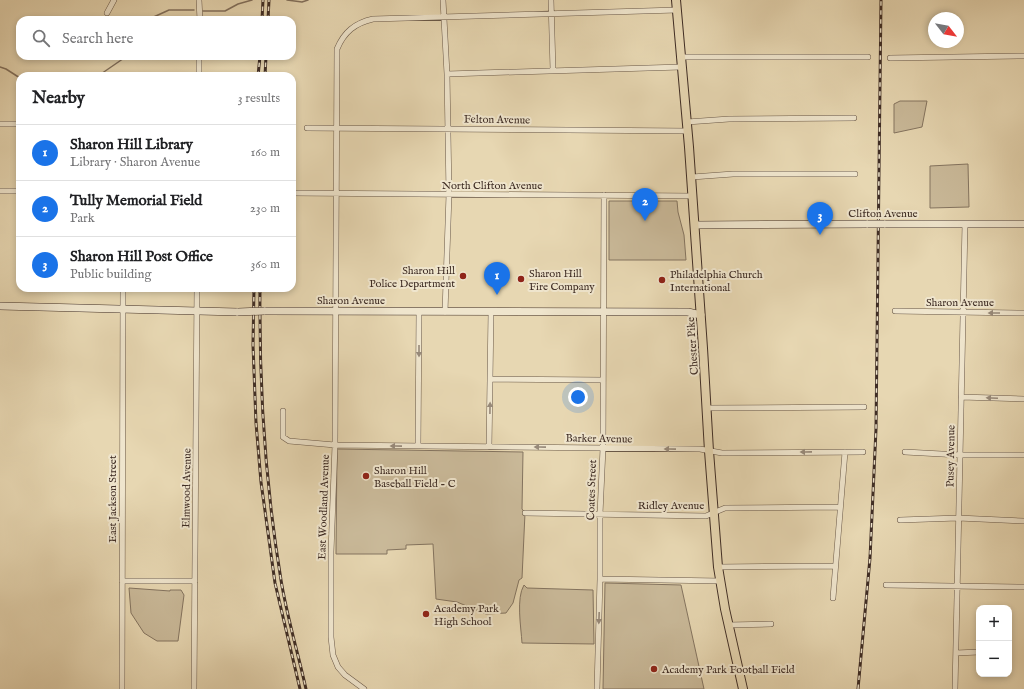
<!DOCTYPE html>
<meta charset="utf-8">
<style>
:root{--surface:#fff;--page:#f2f2f2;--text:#202124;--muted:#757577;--line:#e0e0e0;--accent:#1a73e8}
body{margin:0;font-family:"IM FELL English",serif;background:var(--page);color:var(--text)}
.controls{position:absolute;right:12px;bottom:12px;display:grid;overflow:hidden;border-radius:8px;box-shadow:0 2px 6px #0003}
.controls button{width:36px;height:36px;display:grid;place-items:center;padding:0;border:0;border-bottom:1px solid var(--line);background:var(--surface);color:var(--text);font:20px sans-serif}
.compass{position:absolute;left:928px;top:12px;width:36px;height:36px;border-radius:50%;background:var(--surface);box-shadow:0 2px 6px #0003;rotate:121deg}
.you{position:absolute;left:578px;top:397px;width:14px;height:14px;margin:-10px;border:3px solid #fff;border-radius:50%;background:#1a73e8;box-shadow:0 0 0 6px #1a73e833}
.badge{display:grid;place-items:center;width:26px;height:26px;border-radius:50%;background:var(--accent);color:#fff;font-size:13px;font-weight:700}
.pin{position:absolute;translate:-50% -33px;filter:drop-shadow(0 1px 2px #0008)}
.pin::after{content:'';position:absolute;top:21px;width:14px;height:12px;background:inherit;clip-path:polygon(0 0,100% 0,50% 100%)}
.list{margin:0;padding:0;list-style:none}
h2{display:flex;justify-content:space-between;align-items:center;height:52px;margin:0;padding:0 16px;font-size:17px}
h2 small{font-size:13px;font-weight:400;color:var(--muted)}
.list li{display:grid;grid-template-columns:26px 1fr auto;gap:12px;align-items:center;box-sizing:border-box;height:56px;padding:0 16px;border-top:1px solid var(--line)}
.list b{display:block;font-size:15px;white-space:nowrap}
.list p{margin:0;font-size:13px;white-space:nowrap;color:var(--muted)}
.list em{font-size:13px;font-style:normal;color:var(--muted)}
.icon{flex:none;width:22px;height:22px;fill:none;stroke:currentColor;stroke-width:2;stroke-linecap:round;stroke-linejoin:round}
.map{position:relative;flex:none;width:1024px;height:689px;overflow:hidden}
.search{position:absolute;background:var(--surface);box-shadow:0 2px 6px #0003;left:16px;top:16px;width:280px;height:44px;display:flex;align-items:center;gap:10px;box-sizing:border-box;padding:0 14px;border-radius:12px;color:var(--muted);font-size:15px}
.panel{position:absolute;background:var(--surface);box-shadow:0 2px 6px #0003;left:16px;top:72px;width:280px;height:220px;border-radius:12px}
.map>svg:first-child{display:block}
.green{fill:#caba9a;stroke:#847460}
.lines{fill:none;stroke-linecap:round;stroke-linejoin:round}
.stream{stroke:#82705d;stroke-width:1.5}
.street-casing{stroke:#695848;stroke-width:6}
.secondary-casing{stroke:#3f2d25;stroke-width:8}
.primary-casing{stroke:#3f2d25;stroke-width:10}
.street{stroke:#efe5cd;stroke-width:5}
.secondary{stroke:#efe5cd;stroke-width:7}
.primary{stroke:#e7d7b2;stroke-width:8}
.rail-casing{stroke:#3f2d25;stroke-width:3}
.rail{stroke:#efe5cd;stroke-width:1.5;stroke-dasharray:4.5;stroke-linecap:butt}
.secondary-bridge-casing{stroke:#3f2d25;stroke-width:8;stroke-linecap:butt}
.secondary-bridge{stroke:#efe5cd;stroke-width:7}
.oneway{fill:#978979}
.poi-dot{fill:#8f2418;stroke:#efe5cd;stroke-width:1.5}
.labels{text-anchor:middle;stroke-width:4;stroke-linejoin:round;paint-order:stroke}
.street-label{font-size:11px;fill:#3f2d25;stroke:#efe5cd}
.poi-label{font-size:11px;fill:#3f2d25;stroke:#efe5cd;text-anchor:start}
</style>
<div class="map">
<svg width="1024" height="689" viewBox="0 0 1024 689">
<rect width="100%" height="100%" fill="#e7d7b2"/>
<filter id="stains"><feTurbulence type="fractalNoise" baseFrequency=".005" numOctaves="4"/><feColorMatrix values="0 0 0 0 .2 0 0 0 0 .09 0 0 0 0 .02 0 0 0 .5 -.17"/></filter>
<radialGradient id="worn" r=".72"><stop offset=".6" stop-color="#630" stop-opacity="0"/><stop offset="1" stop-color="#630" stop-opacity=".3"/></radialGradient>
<path class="green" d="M900,101H927L922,127L894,133V104Z
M968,164L969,207L930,208V166Z
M609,201H677L678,212L684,235L686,260H609Z
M337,449L523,452L522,509L525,513L522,578L519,580L513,603L506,613L486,614L457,602L436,599L433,544L406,545V549L387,550V554H336Z
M605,583L681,585L704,689H603Z
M524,585L527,588L593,590L594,644L522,643C521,627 516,598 524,585Z
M129,588L170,591V590H181L184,595L178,641H157L144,633L131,613Z"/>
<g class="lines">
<path class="stream" d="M287,0L302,2L308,0
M203,11H225L238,4L252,0
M147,20L169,10H194
M0,67L6,69L20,78
M98,76L127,56"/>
<defs>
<path id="street" d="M199,0L200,20
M443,0L447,74L449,194L445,312
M551,0L553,70
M107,13L114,0
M680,57H868
M890,58L1024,56
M447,74L681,67
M199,76V56
M687,122L729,119L854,118
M0,124H20
M307,128L688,131
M692,177L733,174H855
M0,191H20
M292,193L693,196
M895,311L1024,313
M491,379L603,380
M961,397L1024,399
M707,408L864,407
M283,411V437L289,441L335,445L700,449L722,453L863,452
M418,446L419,312
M489,447L491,312
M905,452L960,455H1024
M525,513L706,516L725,508L840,507
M900,520L958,518L1024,521
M718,567L835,566
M600,579L720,581
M122,581H195
M886,585L1024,587
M833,598L845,452
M728,625L771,624
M956,653L979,652
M122,689L123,288
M194,689L197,288
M364,689L345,675L338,667L333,655L331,637V552L335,445L337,49C344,32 355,23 373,19L677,10
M597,689L600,579V514L603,448L604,195
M955,689L965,224"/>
<path id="secondary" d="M884,224H1024
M695,225L868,224
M0,306L238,312
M264,311L688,312L701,315"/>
<path id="primary" d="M676,0L689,147L703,348L709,451L718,567L725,609L743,689"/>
</defs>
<use href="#street" class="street-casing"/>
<use href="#secondary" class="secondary-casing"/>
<use href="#primary" class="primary-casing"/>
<use href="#street" class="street"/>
<use href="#secondary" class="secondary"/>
<use href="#primary" class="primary"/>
<defs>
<path id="rail" d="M262,20L263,0
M268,20L269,0
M258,76L260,56
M265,76L266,56
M254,288L253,345L256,423L261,482L275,583L300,689
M260,288C259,386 265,483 281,580C287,617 298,653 306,689
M858,689L870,558L876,429L881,0"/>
</defs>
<use href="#rail" class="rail-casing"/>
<use href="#rail" class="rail"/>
<defs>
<path id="secondary-bridge" d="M868,224H884
M238,312L264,311"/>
</defs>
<use href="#secondary-bridge" class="secondary-bridge-casing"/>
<use href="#secondary-bridge" class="secondary-bridge"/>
</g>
<defs><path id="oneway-solid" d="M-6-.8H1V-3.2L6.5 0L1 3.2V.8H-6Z"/></defs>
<g class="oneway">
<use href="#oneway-solid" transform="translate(994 313) rotate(180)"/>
<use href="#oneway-solid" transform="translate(419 351) rotate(90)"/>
<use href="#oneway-solid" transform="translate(992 398) rotate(-178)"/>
<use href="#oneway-solid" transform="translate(490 408) rotate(-89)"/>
<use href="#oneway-solid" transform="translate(396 446) rotate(-179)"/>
<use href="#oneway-solid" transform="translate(540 447) rotate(-179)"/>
<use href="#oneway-solid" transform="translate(670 449) rotate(-179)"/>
<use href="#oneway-solid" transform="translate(806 452) rotate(179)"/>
<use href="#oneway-solid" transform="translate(599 618) rotate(92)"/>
</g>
<g class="poi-dot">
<circle cx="463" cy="276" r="4"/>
<circle cx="521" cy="279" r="4"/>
<circle cx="662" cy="280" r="4"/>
<circle cx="366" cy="476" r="4"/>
<circle cx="426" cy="614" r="4"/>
<circle cx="654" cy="669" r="4"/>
</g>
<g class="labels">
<g class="street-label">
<text transform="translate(497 119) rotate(1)" y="4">Felton Avenue</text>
<text x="492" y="189">North Clifton Avenue</text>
<text x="883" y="217">Clifton Avenue</text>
<text x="351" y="304">Sharon Avenue</text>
<text x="960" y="306">Sharon Avenue</text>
<text transform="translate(692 346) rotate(-94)" y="4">Chester Pike</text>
<text transform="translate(599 438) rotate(1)" y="4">Barker Avenue</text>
<text transform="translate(950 456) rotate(-89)" y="4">Pusey Avenue</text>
<text transform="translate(186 488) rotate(-89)" y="4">Elmwood Avenue</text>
<text transform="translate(591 490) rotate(-88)" y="4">Coates Street</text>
<text transform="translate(112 499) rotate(-90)" y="4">East Jackson Street</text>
<text x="671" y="509">Ridley Avenue</text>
<text transform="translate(323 507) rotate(-88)" y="4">East Woodland Avenue</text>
</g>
<g class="poi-label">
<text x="455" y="274" text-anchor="end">Sharon Hill<tspan x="455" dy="13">Police Department</tspan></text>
<text x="529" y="277">Sharon Hill<tspan x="529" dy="13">Fire Company</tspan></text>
<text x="670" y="278">Philadelphia Church<tspan x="670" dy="13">International</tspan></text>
<text x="374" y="474">Sharon Hill<tspan x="374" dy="13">Baseball Field - C</tspan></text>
<text x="434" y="612">Academy Park<tspan x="434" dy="13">High School</tspan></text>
<text x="662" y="673">Academy Park Football Field</text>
</g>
</g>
<rect width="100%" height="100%" filter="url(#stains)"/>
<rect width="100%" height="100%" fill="url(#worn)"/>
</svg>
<div class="controls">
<button>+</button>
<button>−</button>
</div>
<svg class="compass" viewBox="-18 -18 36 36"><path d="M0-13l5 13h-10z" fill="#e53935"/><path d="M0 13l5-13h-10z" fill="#757577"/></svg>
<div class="you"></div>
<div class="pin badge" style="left:497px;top:295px">1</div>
<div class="pin badge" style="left:645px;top:221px">2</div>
<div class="pin badge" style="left:820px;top:235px">3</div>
<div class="search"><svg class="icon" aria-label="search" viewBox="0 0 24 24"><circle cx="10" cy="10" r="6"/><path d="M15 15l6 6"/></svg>Search here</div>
<section class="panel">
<h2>Nearby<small>3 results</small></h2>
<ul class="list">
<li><span class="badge">1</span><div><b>Sharon Hill Library</b><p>Library · Sharon Avenue</p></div><em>160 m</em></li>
<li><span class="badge">2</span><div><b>Tully Memorial Field</b><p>Park</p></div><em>230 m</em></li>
<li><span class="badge">3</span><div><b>Sharon Hill Post Office</b><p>Public building</p></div><em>360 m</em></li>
</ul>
</section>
</div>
